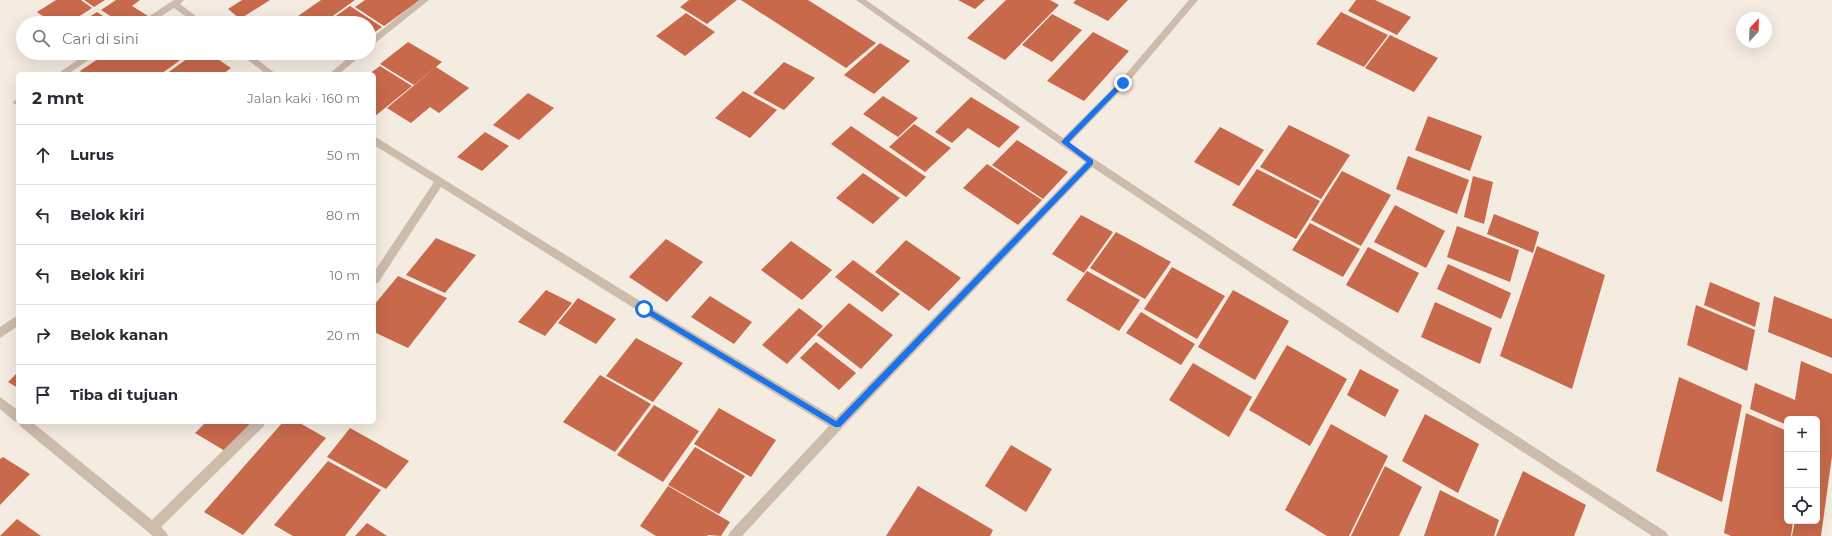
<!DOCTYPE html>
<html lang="id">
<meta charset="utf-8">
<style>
:root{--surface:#fff;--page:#f7f7f7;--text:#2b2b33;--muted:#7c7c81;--line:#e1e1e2}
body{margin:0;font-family:Montserrat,sans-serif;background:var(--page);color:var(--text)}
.controls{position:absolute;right:12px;bottom:12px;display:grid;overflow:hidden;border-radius:6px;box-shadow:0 4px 16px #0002}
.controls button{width:36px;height:36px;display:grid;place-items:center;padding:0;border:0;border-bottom:1px solid var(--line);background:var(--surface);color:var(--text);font:20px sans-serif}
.compass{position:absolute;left:1736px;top:12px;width:36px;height:36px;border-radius:50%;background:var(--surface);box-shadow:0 4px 16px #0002;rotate:22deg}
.stop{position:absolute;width:12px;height:12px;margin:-9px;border:3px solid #1a73e8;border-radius:50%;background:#fff}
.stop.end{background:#1a73e8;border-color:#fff;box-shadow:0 1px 4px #0008}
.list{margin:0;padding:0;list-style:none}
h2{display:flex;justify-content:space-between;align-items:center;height:52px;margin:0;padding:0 16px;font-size:17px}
h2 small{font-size:13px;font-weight:400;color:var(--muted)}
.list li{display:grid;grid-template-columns:26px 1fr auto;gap:12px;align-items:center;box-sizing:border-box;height:60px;padding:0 16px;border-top:1px solid var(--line)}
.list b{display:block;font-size:15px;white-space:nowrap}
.list em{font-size:13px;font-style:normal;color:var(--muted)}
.icon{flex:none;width:22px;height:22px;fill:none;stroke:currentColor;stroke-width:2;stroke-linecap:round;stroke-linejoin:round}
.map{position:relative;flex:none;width:1832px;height:536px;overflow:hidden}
.search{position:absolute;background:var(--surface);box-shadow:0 4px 16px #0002;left:16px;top:16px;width:360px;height:44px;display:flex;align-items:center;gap:10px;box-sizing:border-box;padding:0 14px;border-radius:22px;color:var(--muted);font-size:15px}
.panel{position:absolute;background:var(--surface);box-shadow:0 4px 16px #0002;left:16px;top:72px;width:360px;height:352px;border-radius:6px}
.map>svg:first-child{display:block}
.building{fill:#c8694b}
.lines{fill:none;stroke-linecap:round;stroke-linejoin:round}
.street{fill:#cdbbac;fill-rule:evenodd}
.route{fill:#1a73e8}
</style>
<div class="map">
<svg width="1832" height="536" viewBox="0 0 1832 536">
<rect width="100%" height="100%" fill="#f4ebe1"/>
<path class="building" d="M56,0H81L92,8L69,23H52L37,12Z
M84,0H105L94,7Z
M116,0H140L132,6L148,16L137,23H121L101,10Z
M242,0H270L240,19L228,9Z
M321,0H355L323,23H288Z
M365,0H420L384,26L355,7Z
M689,0H737L707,24L680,7Z
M741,0H808L876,43L846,68Z
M958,0H985L975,9Z
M1006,0H1050L1059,5L1005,60L967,38Z
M1076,0H1128L1108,21L1073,3Z
M1356,0H1375L1411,17L1397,35L1348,11Z
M350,6L382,27L369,36V23H326Z
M97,12L114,23H80Z
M1341,12L1388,35L1364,67L1316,44Z
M686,13L715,32L685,56L656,36Z
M1052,14L1082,30L1052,62L1022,45Z
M1093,32L1129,51L1084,101L1047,81Z
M1390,35L1438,58L1414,92L1365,68Z
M408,42L442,62L414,85L380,64Z
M880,43L910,61L874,94L844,75Z
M107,53H190L161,74H84L80,71Z
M195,53H209L231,68L223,74H166Z
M784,62L815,78L784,110L753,93Z
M380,66L412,86L374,117V74H369Z
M436,67L469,88L439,113L430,107L411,123L387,108Z
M743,91L777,110L750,138L715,118Z
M528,93L554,108L519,140L493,125Z
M883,96L918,118L898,137L863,114Z
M971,97L1020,127L999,148L968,128L952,143L935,132Z
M1428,116L1482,136L1470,171L1415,150Z
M914,124L951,148L925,172L889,147Z
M1289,125L1350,155L1321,199L1260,167Z
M851,126L926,177L906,197L831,144Z
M1220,127L1264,150L1239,186L1194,162Z
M485,132L509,146L482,171L457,157Z
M1017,140L1068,172L1043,199L992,165Z
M1408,156L1469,180L1457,214L1396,189Z
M987,164L1042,200L1018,225L963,188Z
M1257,169L1320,201L1296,239L1232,205Z
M1342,171L1391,195L1361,246L1311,220Z
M863,173L900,198L873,224L836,198Z
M1473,176L1493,182L1484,224L1464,217Z
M1395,205L1445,231L1426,268L1374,242Z
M1494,214L1539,232L1533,253L1487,234Z
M1081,215L1113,232L1084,273L1052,254Z
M1310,223L1360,249L1343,277L1292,250Z
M1457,226L1519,250L1510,282L1447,257Z
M1116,232L1171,262L1145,299L1090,268Z
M436,238L476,255L445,293L406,275Z
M666,239L703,262L667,302L629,277Z
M906,240L961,278L929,311L875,272Z
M791,241L832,270L802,300L761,270Z
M1537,246L1605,275L1572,389L1500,356Z
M1368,247L1419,273L1398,313L1346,285Z
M853,260L900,294L882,312L835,277Z
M1448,264L1511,293L1501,319L1437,289Z
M1172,267L1225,296L1197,339L1144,309Z
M1087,271L1140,300L1119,331L1066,300Z
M398,276L447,298L408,348L374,332V305Z
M1710,282L1760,303L1755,327L1704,305Z
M546,290L572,303L545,336L518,322Z
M1233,290L1289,321L1255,380L1198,347Z
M710,296L752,322L734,344L691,317Z
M1774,296L1832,319V358L1768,332Z
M578,298L616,319L596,344L558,323Z
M1435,302L1492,328L1480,364L1421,337Z
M849,303L893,335L861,369L817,335Z
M1696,305L1755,330L1747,371L1687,345Z
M799,308L823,326L787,364L762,345Z
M1141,312L1195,344L1181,365L1126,333Z
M636,338L683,363L653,402L606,376Z
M816,342L856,373L839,390L800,358Z
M1287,345L1347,379L1310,446L1249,410Z
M1801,361L1832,374V456L1821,536H1792L1795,521H1817V419H1787V425L1750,409L1755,383L1795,400Z
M1193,363L1252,397L1229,437L1169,400Z
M1360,369L1399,390L1385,417L1347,395Z
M18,372V388L8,382Z
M600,375L651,404L615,452L563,422Z
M1679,377L1742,405L1722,502L1656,471Z
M654,405L699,431L663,482L617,455Z
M719,408L776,440L751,477L694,444Z
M1746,413L1787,431V521H1793L1791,536H1731L1724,533Z
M1425,414L1479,444L1458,493L1402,461Z
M206,422H252L225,451L195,433Z
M283,422H298L326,438L243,535L204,512Z
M1331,424L1388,456L1349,536H1327L1285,510Z
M350,428L409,461L386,489L327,457Z
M1011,445L1052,469L1026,512L985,486Z
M695,447L745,476L719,514L668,485Z
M3,457L30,474L0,505V459Z
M328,461L381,490L345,536H293L274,525Z
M1385,466L1422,487L1399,536H1351Z
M1523,471L1586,505L1574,536H1496Z
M668,486L730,522L721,536L708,535L707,536H656L640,526Z
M918,486L993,530L990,536H886Z
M1440,490L1499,520L1494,536H1424Z
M17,519L41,536H0Z
M367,523L387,536H355Z"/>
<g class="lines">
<path class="street" d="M174,0H184L180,4L205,23H195L174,8L150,23H139Z
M419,0H429L369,48V40Z
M856,0H866L1063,138L1120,81L1189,0H1198L1126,85L1070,143L1396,358L1666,532L1668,536H1652L1388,364L1092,167L841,429L742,536H728L730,532L829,426L640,312L441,187L378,283L374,284V272L434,182L374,145V136L648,306L836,418L1085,162Z
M88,53H99L68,74H57Z
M239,53H249L276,74H266Z
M354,53H364L339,74H329Z
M18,98V105L14,104L13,102Z
M18,315V326L0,338V327Z
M0,397L18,410V422L14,421L0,409Z
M19,422H32L152,520L252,422H265L264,426L161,527L166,532L168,536H153L20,426Z"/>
</g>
<path class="route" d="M1121,81L1126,83L1069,142L1093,160V164L840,427H835L642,311V307H646L836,421L1087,162L1061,142Z"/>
</svg>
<div class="controls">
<button>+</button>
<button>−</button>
<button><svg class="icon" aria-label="locate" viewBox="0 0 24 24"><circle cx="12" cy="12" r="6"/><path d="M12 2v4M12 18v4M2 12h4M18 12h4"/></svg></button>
</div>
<svg class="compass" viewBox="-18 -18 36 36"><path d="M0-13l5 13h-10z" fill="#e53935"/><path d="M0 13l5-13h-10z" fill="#7c7c81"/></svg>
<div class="stop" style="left:644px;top:309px"></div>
<div class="stop end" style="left:1123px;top:83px"></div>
<div class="search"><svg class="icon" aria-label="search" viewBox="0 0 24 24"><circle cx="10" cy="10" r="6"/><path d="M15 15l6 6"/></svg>Cari di sini</div>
<section class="panel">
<h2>2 mnt<small>Jalan kaki · 160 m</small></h2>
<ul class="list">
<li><svg class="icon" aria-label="ahead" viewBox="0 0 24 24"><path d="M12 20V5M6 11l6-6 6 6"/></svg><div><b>Lurus</b></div><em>50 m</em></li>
<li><svg class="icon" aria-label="left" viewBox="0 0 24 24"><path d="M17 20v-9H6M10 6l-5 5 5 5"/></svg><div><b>Belok kiri</b></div><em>80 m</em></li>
<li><svg class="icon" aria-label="left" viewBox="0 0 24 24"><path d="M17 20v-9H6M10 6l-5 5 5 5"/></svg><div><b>Belok kiri</b></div><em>10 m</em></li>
<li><svg class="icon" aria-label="right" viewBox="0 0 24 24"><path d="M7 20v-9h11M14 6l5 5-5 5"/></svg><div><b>Belok kanan</b></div><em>20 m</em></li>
<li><svg class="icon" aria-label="arrive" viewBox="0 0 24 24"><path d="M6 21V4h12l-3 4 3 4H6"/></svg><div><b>Tiba di tujuan</b></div></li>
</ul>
</section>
</div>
